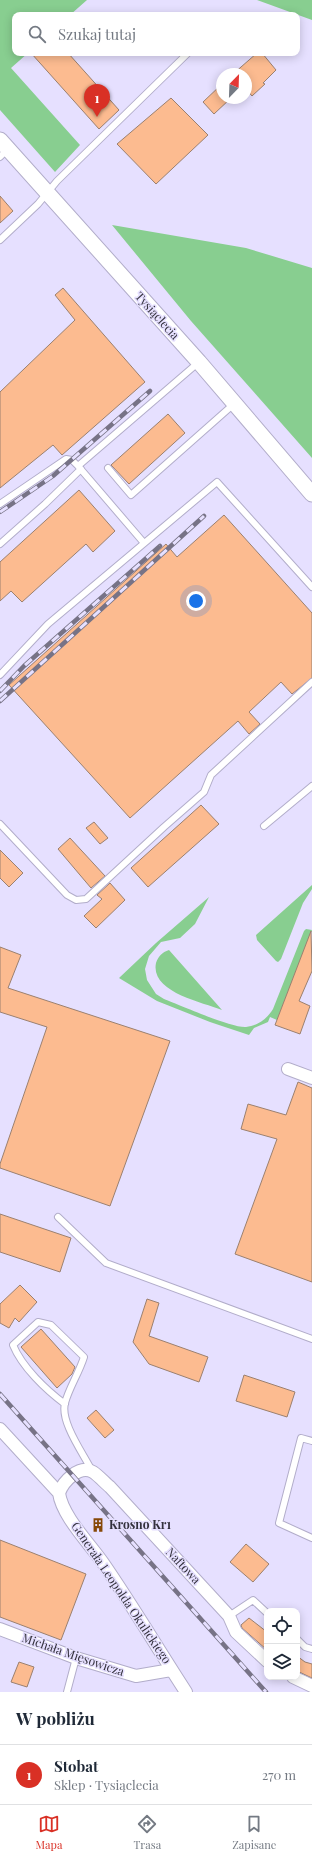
<!DOCTYPE html>
<html lang="pl">
<meta charset="utf-8">
<style>
:root{--surface:#fff;--page:#f6f6f7;--text:#1f2937;--muted:#747a83;--line:#e0e1e3;--accent:#d93025}
body{margin:0;font-family:"Playfair Display",serif;background:var(--page);color:var(--text)}
.controls{position:absolute;right:12px;bottom:12px;display:grid;overflow:hidden;border-radius:8px;box-shadow:0 2px 10px #0003}
.controls button{width:36px;height:36px;display:grid;place-items:center;padding:0;border:0;border-bottom:1px solid var(--line);background:var(--surface);color:var(--text);font:20px sans-serif}
.compass{position:absolute;left:216px;top:68px;width:36px;height:36px;border-radius:50%;background:var(--surface);box-shadow:0 2px 10px #0003;rotate:23deg}
.you{position:absolute;left:196px;top:601px;width:14px;height:14px;margin:-10px;border:3px solid #fff;border-radius:50%;background:#1a73e8;box-shadow:0 0 0 6px #1a73e833}
.badge{display:grid;place-items:center;width:26px;height:26px;border-radius:50%;background:var(--accent);color:#fff;font-size:13px;font-weight:700}
.pin{position:absolute;translate:-50% -33px;filter:drop-shadow(0 1px 2px #0008)}
.pin::after{content:'';position:absolute;top:21px;width:14px;height:12px;background:inherit;clip-path:polygon(0 0,100% 0,50% 100%)}
.list{margin:0;padding:0;list-style:none}
h2{display:flex;justify-content:space-between;align-items:center;height:52px;margin:0;padding:0 16px;font-size:17px}
h2 small{font-size:13px;font-weight:400;color:var(--muted)}
.list li{display:grid;grid-template-columns:26px 1fr auto;gap:12px;align-items:center;box-sizing:border-box;height:60px;padding:0 16px;border-top:1px solid var(--line)}
.list b{display:block;font-size:15px;white-space:nowrap}
.list p{margin:0;font-size:13px;white-space:nowrap;color:var(--muted)}
.list em{font-size:13px;font-style:normal;color:var(--muted)}
.icon{flex:none;width:22px;height:22px;fill:none;stroke:currentColor;stroke-width:2;stroke-linecap:round;stroke-linejoin:round}
.map{position:relative;flex:none;width:312px;height:1692px;overflow:hidden}
.search{position:absolute;background:var(--surface);box-shadow:0 2px 10px #0003;left:12px;right:12px;top:12px;height:44px;display:flex;align-items:center;gap:10px;box-sizing:border-box;padding:0 14px;border-radius:8px;color:var(--muted);font-size:15px}
.sheet{height:112px;background:var(--surface)}
nav{display:flex;justify-content:space-around;align-items:center;box-sizing:border-box;height:56px;border-top:1px solid var(--line);background:var(--surface);font-size:11px;color:var(--muted)}
nav a{display:grid;justify-items:center;gap:2px}
nav .on{color:var(--accent)}
.map>svg:first-child{display:block}
.green{fill:#88ce90}
.building{fill:#fcbb90;stroke:#9b806f}
.lines{fill:none;stroke-linecap:round;stroke-linejoin:round}
.service-casing{stroke:#b2adca;stroke-width:8}
.minor-casing{stroke:#b2adca;stroke-width:14}
.tertiary-casing{stroke:#b2adca;stroke-width:17}
.service{stroke:#fff;stroke-width:6}
.minor{stroke:#fff;stroke-width:12}
.tertiary{stroke:#fff;stroke-width:15}
.rail-casing{stroke:#777386;stroke-width:4.5}
.rail{stroke:#e6e0ff;stroke-width:3;stroke-dasharray:9;stroke-linecap:butt}
.labels{text-anchor:middle;stroke-width:3;stroke-linejoin:round;paint-order:stroke}
.street-label{font-size:12px;fill:#33313c;stroke:#e6e0ff}
.poi-label{font-size:12px;font-weight:bold;fill:#33313c;stroke:#e6e0ff;text-anchor:start}
</style>
<div class="map">
<svg width="312" height="1692" viewBox="0 0 312 1692">
<rect width="100%" height="100%" fill="#e6e0ff"/>
<path class="green" d="M0,0H87L70,15H15V53H28L11,68L80,145L55,172L0,110Z
M257,0H312V20Z
M112,225L246,248L312,268V458L191,321Z
M312,885V889L303,903L281,959L278,962L276,961L257,940L256,935Z
M209,897L195,924L180,938L161,942L149,956L145,969L147,980L156,994L164,999C180,1005 231,1028 246,1027C257,1026 267,1019 273,1009L304,931L306,929L312,930L277,1020L270,1017L268,1022L254,1028L249,1035L210,1022L157,1001L119,978L156,943Z
M169,950L222,1010C201,1002 150,992 156,963C158,957 162,952 169,950Z"/>
<path class="building" d="M31,53H68L119,110L99,129Z
M257,53H262L276,70L263,83L265,84L252,96L246,89V74H233Z
M222,84V98H231L214,114L203,102Z
M171,98L208,135L156,184L117,144Z
M0,196L13,211L0,223Z
M63,288L145,382L62,455L53,445L0,488V392L75,320L55,295Z
M168,414L185,433L129,484L111,465Z
M79,490L115,531L93,552L86,544L22,602L11,591L0,601V562Z
M224,515L312,613V678L292,694L281,682L249,712L260,724L249,734L238,721L130,818L9,685L166,544L177,557Z
M201,805L219,824L148,887L131,868Z
M94,822L108,838L100,844L86,828Z
M70,838L105,876L91,888L58,849Z
M0,850L23,873L9,887L0,878Z
M110,883L125,900L96,928L84,916L102,899L97,895Z
M311,931L312,971L299,1001L310,1006L300,1034L275,1025Z
M0,947L21,955L8,988L170,1041L110,1206L0,1168V1164L47,1027L0,1012Z
M298,1082L312,1088V1282L235,1254L277,1139L241,1129L248,1104L286,1115Z
M0,1214L71,1238L60,1272L0,1252Z
M20,1285L37,1302L19,1322L15,1318L9,1328L0,1323V1304Z
M147,1299L159,1303L149,1336L208,1357L199,1382L149,1364L133,1342Z
M41,1329L75,1367L72,1374L57,1388L21,1347Z
M244,1375L295,1392L287,1417L236,1401Z
M96,1410L114,1430L105,1438L87,1418Z
M0,1540L86,1574L61,1640L0,1617Z
M246,1544L269,1564L253,1582L230,1562Z
M249,1618L267,1632V1650L242,1628L241,1625Z
M297,1656L305,1662L312,1664V1678L297,1671Z
M19,1662L34,1667L27,1687L11,1682Z"/>
<g class="lines">
<defs>
<path id="service" d="M0,157L8,149
M0,240L38,204L57,181L188,53
M108,468L131,495L235,403
M0,504L66,459L72,460L78,466
M144,543L78,466L199,362
M0,544L45,504L81,469
M0,675L48,624L217,482L312,587
M0,824L67,895L76,900L86,899L164,827L204,792L211,775L312,682
M264,826L312,786
M58,1217L106,1263L312,1339
M65,1404C46,1390 22,1367 13,1345L38,1322L51,1325L84,1357C79,1373 69,1388 65,1403C60,1422 83,1453 92,1471
M312,1441L301,1438L279,1523L312,1538
M229,1616L253,1600L267,1613
M297,1639L305,1647L312,1649
M67,1692L76,1658"/>
<path id="minor" d="M288,1069L312,1078
M0,1429L59,1493
M59,1493C63,1482 79,1464 93,1472C99,1476 105,1483 110,1487L229,1616L236,1632L267,1661
M59,1493C62,1516 90,1544 103,1563C132,1605 158,1649 186,1692
M0,1629L76,1658L136,1676L171,1670
M293,1677L312,1686"/>
<path id="tertiary" d="M0,140L199,362L312,494"/>
</defs>
<use href="#service" class="service-casing"/>
<use href="#minor" class="minor-casing"/>
<use href="#tertiary" class="tertiary-casing"/>
<use href="#service" class="service"/>
<use href="#minor" class="minor"/>
<use href="#tertiary" class="tertiary"/>
<defs>
<path id="rail" d="M0,512L53,476L150,391
M0,691L24,666L160,546
M0,701L204,516
M0,1394L266,1692"/>
</defs>
<use href="#rail" class="rail-casing"/>
<use href="#rail" class="rail"/>
</g>
<defs>
<symbol id="building-bare" viewBox="-9 -9 18 18"><path d="M-4-6H4V6H1V3H-1V6H-4ZM-2.5-4.3h1.7v1.8h-1.7ZM.8-4.3h1.7v1.8H.8ZM-2.5-1h1.7V.8h-1.7ZM.8-1h1.7V.8H.8Z" fill="#864808" stroke="#e6e0ff" stroke-width="2.5" paint-order="stroke"/></symbol>
</defs>
<g fill-rule="evenodd">
<use href="#building-bare" x="88" y="1515" width="20" height="20"/>
</g>
<g class="labels">
<g class="street-label">
<text transform="translate(157 316) rotate(48)" y="4">Tysiąclecia</text>
<text transform="translate(183 1566) rotate(47)" y="4">Naftowa</text>
<text transform="translate(121 1593) rotate(56)" y="4">Generała Leopolda Okulickiego</text>
<text transform="translate(73 1655) rotate(19)" y="4">Michała Mięsowicza</text>
</g>
<g class="poi-label">
<text x="109" y="1529">Krosno Kr1</text>
</g>
</g>
</svg>
<div class="controls">
<button><svg class="icon" aria-label="locate" viewBox="0 0 24 24"><circle cx="12" cy="12" r="6"/><path d="M12 2v4M12 18v4M2 12h4M18 12h4"/></svg></button>
<button><svg class="icon" aria-label="layers" viewBox="0 0 24 24"><path d="M12 4l9 5-9 5-9-5zM3 14l9 5 9-5"/></svg></button>
</div>
<svg class="compass" viewBox="-18 -18 36 36"><path d="M0-13l5 13h-10z" fill="#e53935"/><path d="M0 13l5-13h-10z" fill="#747a83"/></svg>
<div class="you"></div>
<div class="pin badge" style="left:97px;top:117px">1</div>
<div class="search"><svg class="icon" aria-label="search" viewBox="0 0 24 24"><circle cx="10" cy="10" r="6"/><path d="M15 15l6 6"/></svg>Szukaj tutaj</div>
</div>
<section class="sheet">
<h2>W pobliżu<small></small></h2>
<ul class="list">
<li><span class="badge">1</span><div><b>Stobat</b><p>Sklep · Tysiąclecia</p></div><em>270 m</em></li>
</ul>
</section>
<nav>
<a class="on"><svg class="icon" aria-label="map" viewBox="0 0 24 24"><path d="M3 6l6-2 6 2 6-2v14l-6 2-6-2-6 2zM9 4v14M15 6v14"/></svg>Mapa</a>
<a><svg class="icon" aria-label="directions" viewBox="0 0 24 24"><path d="M12 3l9 9-9 9-9-9zM9 14v-3h6M13 9l2 2-2 2"/></svg>Trasa</a>
<a><svg class="icon" aria-label="saved" viewBox="0 0 24 24"><path d="M7 4h10v16l-5-4-5 4z"/></svg>Zapisane</a>
</nav>
